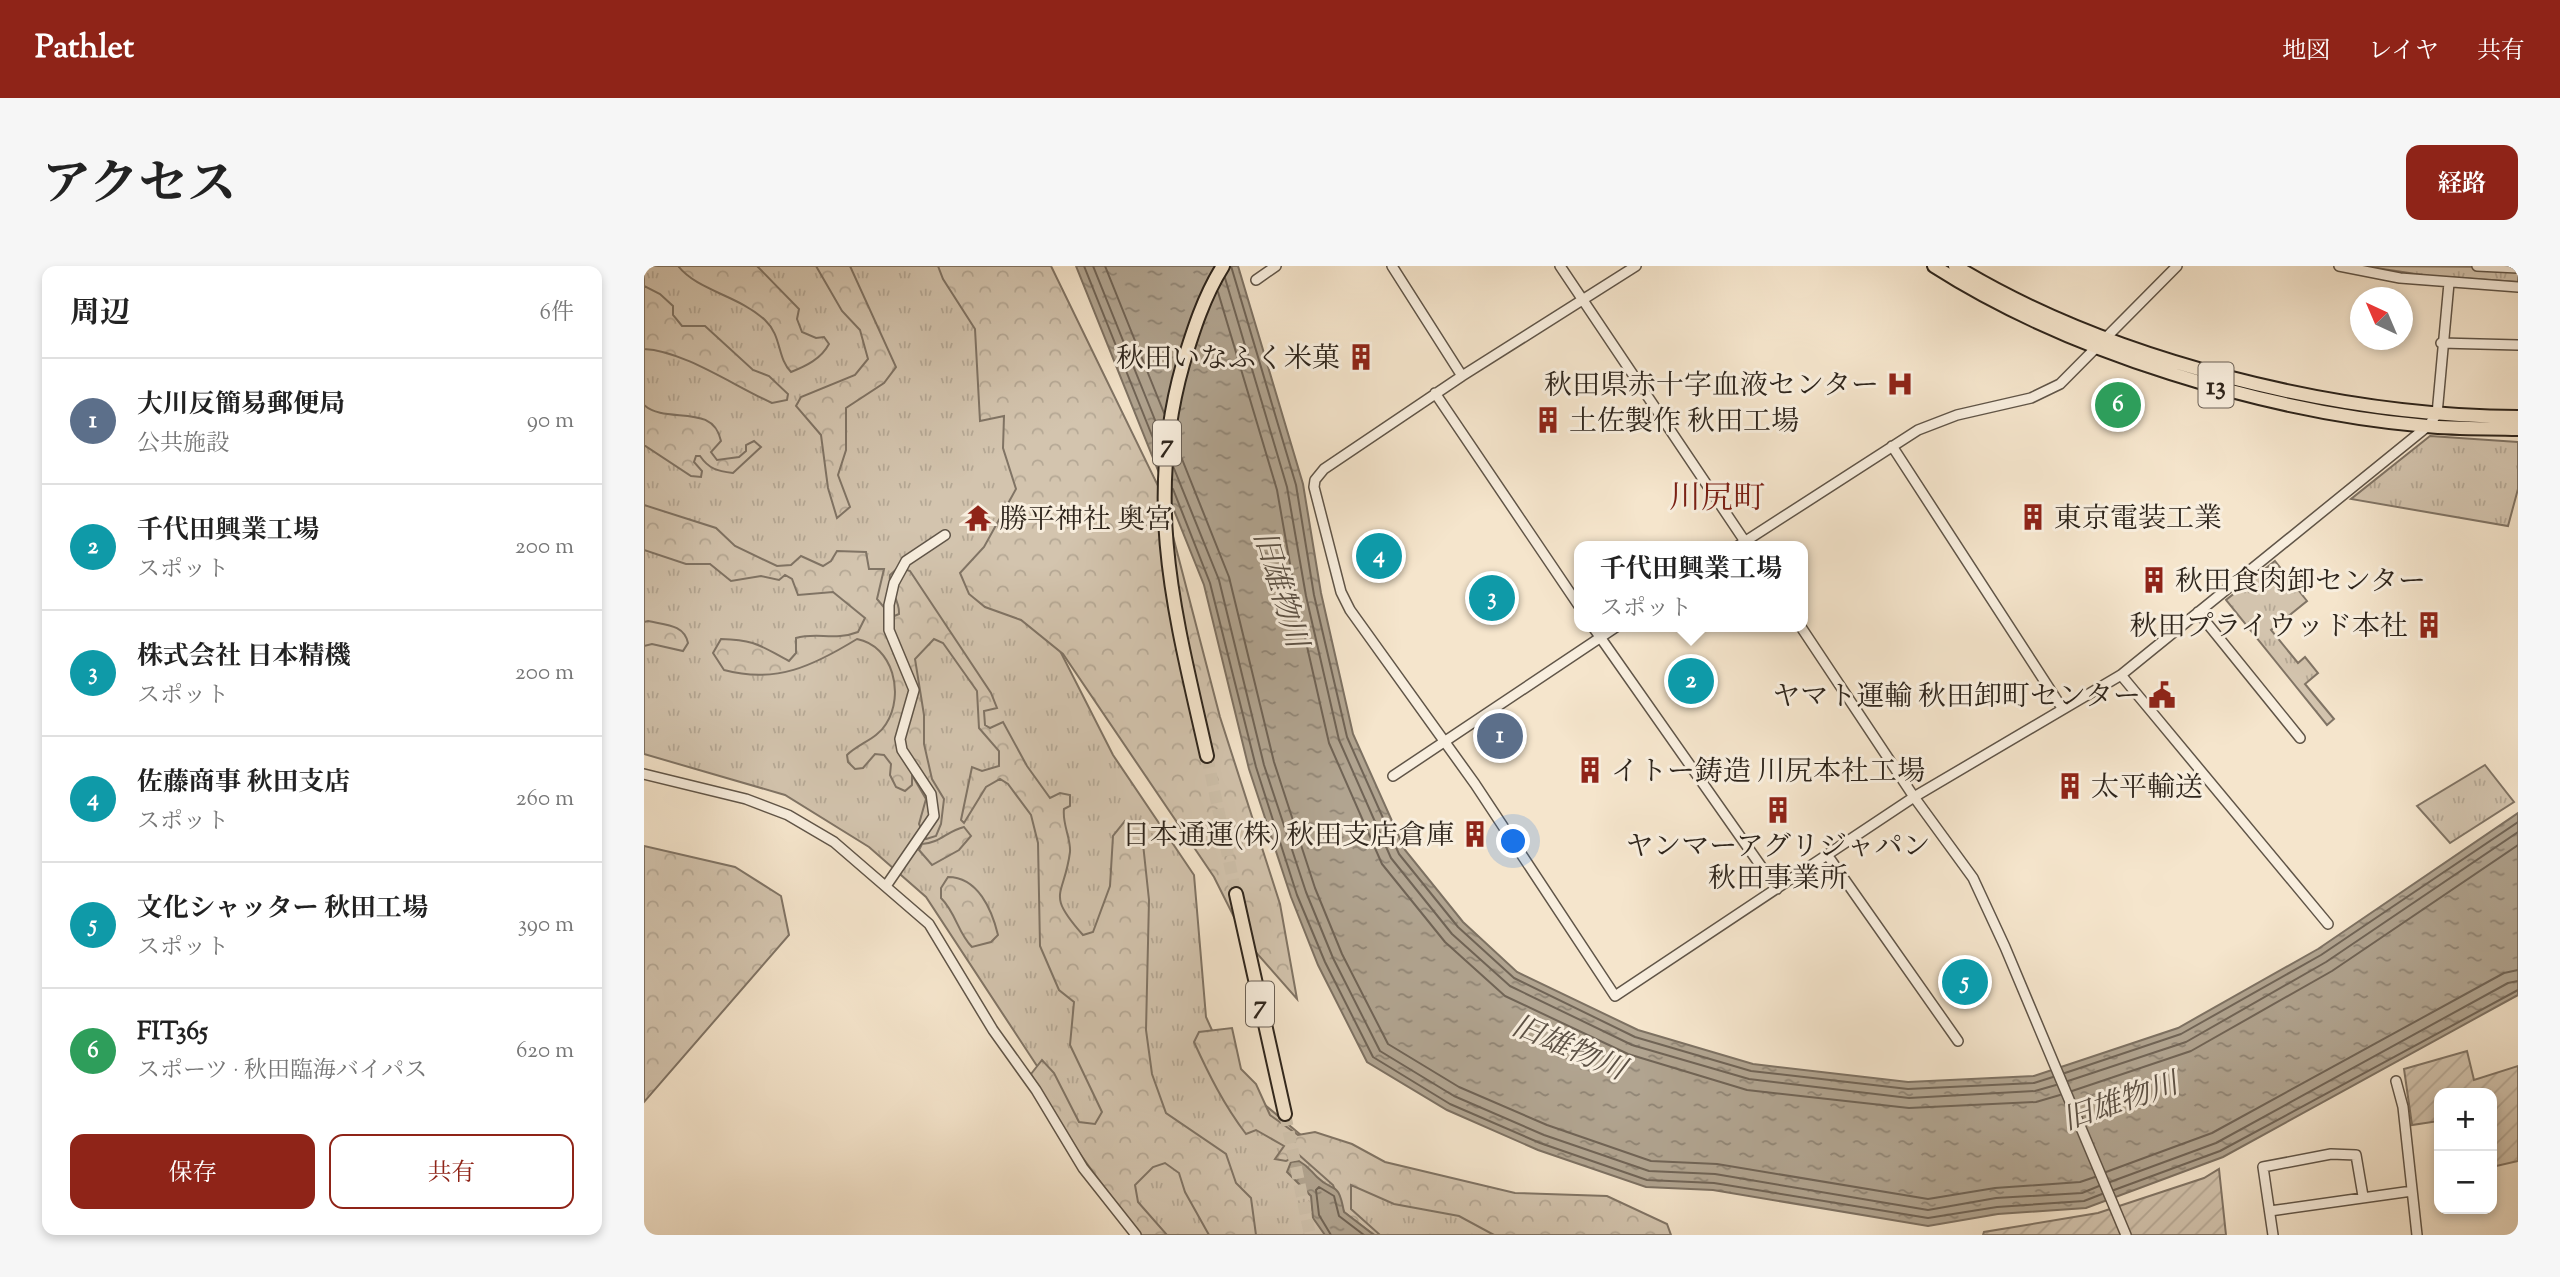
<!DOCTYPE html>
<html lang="ja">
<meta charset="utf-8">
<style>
:root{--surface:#fff;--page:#f6f6f6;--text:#222;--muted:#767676;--line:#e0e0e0;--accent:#8f2418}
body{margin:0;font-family:"Sorts Mill Goudy","Noto Serif JP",serif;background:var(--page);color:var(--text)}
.controls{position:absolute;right:21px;bottom:21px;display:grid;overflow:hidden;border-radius:14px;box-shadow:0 4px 10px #0003}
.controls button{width:63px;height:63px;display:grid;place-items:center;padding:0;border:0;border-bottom:2px solid var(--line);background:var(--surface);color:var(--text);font:35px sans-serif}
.compass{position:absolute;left:1706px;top:21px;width:63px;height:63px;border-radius:50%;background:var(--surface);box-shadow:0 4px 10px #0003;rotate:316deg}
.you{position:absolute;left:870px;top:576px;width:24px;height:24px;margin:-18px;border:5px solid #fff;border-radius:50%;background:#1a73e8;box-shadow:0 0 0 10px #1a73e833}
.badge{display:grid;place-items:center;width:46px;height:46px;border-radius:50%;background:var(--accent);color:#fff;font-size:23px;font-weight:700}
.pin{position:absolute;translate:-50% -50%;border:4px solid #fff;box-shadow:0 2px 7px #0006}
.popup{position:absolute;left:930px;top:275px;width:234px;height:91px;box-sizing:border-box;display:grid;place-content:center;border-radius:14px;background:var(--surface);filter:drop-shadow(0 2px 5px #0005);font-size:23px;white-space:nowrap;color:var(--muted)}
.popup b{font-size:26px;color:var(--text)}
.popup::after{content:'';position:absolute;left:50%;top:100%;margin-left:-14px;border:14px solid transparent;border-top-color:var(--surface)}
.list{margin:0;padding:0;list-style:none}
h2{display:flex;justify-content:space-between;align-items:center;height:91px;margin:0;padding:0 28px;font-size:30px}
h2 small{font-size:23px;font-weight:400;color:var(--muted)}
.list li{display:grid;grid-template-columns:46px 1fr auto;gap:21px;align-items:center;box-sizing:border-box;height:126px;padding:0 28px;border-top:2px solid var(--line)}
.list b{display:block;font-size:26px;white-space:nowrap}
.list p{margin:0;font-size:23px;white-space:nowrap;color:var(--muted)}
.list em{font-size:23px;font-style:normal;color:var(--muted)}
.actions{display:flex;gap:14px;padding:21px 28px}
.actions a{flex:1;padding:16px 0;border:2px solid var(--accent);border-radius:14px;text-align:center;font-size:24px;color:var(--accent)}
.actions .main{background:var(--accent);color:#fff}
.map{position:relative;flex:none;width:1874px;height:969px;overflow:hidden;border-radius:14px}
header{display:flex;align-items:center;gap:42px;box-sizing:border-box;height:98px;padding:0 35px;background:var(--accent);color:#fff}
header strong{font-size:33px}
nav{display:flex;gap:38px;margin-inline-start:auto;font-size:24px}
.intro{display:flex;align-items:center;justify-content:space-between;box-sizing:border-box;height:168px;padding:0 42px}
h1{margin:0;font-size:49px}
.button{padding:18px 32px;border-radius:14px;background:var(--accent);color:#fff;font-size:24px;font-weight:700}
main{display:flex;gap:42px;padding:0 42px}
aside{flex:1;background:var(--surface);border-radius:14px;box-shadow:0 4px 10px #0003}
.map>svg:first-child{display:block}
.grass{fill:url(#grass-tufts);stroke:#807465;stroke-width:2}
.forest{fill:url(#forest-crowns);stroke:#807465;stroke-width:2}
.garden{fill:url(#garden-furrows);stroke:#807465;stroke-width:2}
.water{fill:url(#water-ripples);stroke:#7d7162;stroke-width:2}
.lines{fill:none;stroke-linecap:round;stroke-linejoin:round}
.shore{stroke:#706456;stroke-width:2}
.highway-tunnel{stroke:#cdbfa9;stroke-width:12;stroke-dasharray:12 6;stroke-linecap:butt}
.minor-casing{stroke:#605548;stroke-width:12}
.highway-casing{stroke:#2e251c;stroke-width:16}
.minor{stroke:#f8eede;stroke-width:9}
.highway{stroke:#f5e5cc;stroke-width:12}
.labels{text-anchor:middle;stroke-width:6;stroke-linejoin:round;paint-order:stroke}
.shield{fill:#f8eede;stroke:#6b6156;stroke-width:2}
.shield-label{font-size:26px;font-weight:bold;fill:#2e251c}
.poi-label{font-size:28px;fill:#2e251c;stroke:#f8eede;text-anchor:start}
.water-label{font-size:30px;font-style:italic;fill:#5c5145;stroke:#f8eede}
.quarter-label{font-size:32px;fill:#7a1f14;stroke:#f8eede}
</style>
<header>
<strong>Pathlet</strong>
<nav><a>地図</a><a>レイヤ</a><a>共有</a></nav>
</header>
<div class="intro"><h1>アクセス</h1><a class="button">経路</a></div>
<main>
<aside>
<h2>周辺<small>6件</small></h2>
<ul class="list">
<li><span class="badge" style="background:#5c6f8a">1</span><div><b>大川反簡易郵便局</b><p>公共施設</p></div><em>90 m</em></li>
<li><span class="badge" style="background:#0f9aa8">2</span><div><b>千代田興業工場</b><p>スポット</p></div><em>200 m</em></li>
<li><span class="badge" style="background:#0f9aa8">3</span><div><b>株式会社 日本精機</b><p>スポット</p></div><em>200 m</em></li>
<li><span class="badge" style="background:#0f9aa8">4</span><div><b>佐藤商事 秋田支店</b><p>スポット</p></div><em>260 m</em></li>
<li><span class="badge" style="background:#0f9aa8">5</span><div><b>文化シャッター 秋田工場</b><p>スポット</p></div><em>390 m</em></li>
<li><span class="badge" style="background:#2e9e5b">6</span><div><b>FIT365</b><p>スポーツ · 秋田臨海バイパス</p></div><em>620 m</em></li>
</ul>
<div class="actions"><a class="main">保存</a><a>共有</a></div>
</aside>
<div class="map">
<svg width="1874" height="969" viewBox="0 0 1874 969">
<defs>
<pattern id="grass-tufts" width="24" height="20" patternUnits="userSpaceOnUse" patternTransform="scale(1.75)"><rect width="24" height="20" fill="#d3c4ae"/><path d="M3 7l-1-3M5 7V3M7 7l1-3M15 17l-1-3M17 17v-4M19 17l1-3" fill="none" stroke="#b5a895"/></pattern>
<pattern id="forest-crowns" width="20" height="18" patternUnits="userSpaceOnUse" patternTransform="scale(1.75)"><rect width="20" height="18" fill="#d3c4ae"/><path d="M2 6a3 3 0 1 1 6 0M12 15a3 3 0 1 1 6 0" fill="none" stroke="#b5a895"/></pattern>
<pattern id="garden-furrows" width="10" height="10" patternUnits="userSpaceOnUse" patternTransform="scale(1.75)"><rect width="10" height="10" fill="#d3c4ae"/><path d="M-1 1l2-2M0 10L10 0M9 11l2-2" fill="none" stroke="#b5a895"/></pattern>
<pattern id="water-ripples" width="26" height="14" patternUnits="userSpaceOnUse" patternTransform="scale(1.75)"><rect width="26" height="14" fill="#b1a490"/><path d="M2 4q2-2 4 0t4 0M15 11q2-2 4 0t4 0" fill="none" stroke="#908575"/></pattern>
</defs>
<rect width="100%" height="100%" fill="#f5e5cc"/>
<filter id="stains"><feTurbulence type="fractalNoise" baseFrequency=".00286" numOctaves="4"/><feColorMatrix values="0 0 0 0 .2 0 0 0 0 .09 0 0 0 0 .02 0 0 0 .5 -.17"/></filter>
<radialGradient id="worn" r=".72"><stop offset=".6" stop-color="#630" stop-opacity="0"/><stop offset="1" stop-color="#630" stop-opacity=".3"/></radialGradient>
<path class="grass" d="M0,0H331L359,78L383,320L469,489L550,609L562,751L590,813L695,901L901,969H514L439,870L282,631L225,581L141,529L0,488Z
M1719,0L1874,1V16L1785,10Z
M1786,170L1874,176V223L1864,260L1707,233Z
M1631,295L1663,335L1627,364L1654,397L1661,391L1674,407L1661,418L1690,453L1683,459L1582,334Z
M1841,499L1870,536L1806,577L1773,540Z"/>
<path class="forest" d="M34,0H113L155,43L153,53L158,66L172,72L180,71L185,78C177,93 162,100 147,106C133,92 138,70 121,54C94,29 54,25 34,0Z
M172,0H206L252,101L240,117L202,142V184L194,209L206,241L193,252L184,222L177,169L152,140L157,131L211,109L224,93L216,64L198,45Z
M294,0H407L518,228L576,451L636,638L653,733L602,675L570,611L419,388L377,354L341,341L325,328L316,307L340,281L372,223L359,182L360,150L336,155L331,63L299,13Z
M0,20L16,28L29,40V49L38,60H61L109,104L125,110L144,128L143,134L128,137C90,120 40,85 0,83Z
M0,139C22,159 69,136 77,175L67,186L73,194L95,191L102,185V179L110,175L117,181L89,207C73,205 65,203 56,190H52L50,196L58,205L57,211L47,210L0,179Z
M0,239L72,262L91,280L133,300L147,299L157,290L179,300L187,295L193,285L222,286L225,303H240L233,333L248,351L255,348C256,332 244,327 246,309L255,301L266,305L347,427L353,442L340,445L341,459L346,462L359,456L383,500L406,532L416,527L426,529V540L420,543C418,558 427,572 426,586C420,632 401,626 439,669L449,666L466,620L469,570L481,555L497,559L505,634L502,764L508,808L522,847L582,888L592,917L607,932L612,969H565L541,926L535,907L521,897L509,901L491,919L494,936L523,969H497C457,918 417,866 387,808L398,794L410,807L435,856L451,858L458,846L426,779L430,736L415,724L396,680L394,577L387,549L364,518L356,513L342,521L320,557L317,554L328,501L338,505L355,500V485L335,462L333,425L299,377L290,373L271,393L280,449V478L288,513L300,533L297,558L292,570L282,573L275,558L282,533L268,509V519L261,525L252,521L246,509L247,498L240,489L231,488L219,502L211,503L204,496L203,489C214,478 234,472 242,458C261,428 249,380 213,373C169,400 132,418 80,404L69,387L77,373C113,374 116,380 145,395L152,387V372C173,366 191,375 214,366L221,352L189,326L154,329L148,313L141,309L135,314L117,310L87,315L66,298H42L0,284Z
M4,355C21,359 40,358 44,377L39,385L8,378L0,380V356Z
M320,561L327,570L315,584L288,599L275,584L278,578C296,577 303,565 320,561Z
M0,580L91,601L137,630L145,669L0,836Z
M304,611C334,611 348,644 354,669L347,676L328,681C314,667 312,647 297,632V622Z
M588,762L597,803L612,818L626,849L654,869L671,866L708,878L741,896L871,927L963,930L1023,958L1027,969H850L815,950L750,938L707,919V943L736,969H730L700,946L689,919L655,889L642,895L631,893L640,880L612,864L602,868C580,839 565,809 550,776L555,766Z"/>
<path class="garden" d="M1823,785L1830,814L1874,800V895L1848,901V827H1795V855L1768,859L1760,803Z
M1575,903L1582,969H1339L1340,966L1454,947L1560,912Z"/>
<path class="water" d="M432,0H594L659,218L677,327L709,468L761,584L819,656L873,706L994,764L1109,798L1264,816L1390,810L1534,762L1674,683L1874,547V729L1579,891L1442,942L1354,948L1284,960L1069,924L1002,921L894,884L803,844L723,796L674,699L647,631L605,503L560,319Z
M655,895C664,900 666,904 673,911C690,928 694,913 700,946L730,969H681L669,952L667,930L643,906L647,896Z"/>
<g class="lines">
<path class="shore" d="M440,0L515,187
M449,0L517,169
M461,0L520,147
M587,0L652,219L670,329L703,471L755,588L814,661L870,712L991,771L1107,805L1264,823L1390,817L1409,811
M581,12L643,221L662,330L695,474L747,592L808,668L866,720L988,779L1105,813L1265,832L1391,825L1412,819
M574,26L633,224L652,332L685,477L738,598L801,676L861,730L984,788L1103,824L1265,842L1392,836L1416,829
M532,178L585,311L630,496L671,622L698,688L744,778L815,821L903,859L1007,895L1073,898L1284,933L1351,922L1436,916L1451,911
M529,200L575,314L620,499L662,626L689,692L736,785L810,830L900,869L1005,905L1071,908L1284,944L1352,932L1438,927L1455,920
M529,223L566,317L612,501L653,629L681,696L729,791L806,838L896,877L1003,914L1070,917L1284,952L1353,941L1440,935L1458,928
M1421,807L1537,768L1677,689L1874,556
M1424,815L1542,776L1682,696L1874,566
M1428,825L1547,785L1688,705L1874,579
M1462,906L1568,867L1860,707L1874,704
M1466,916L1572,877L1864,717L1874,715
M1470,924L1576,885L1874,724
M687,969L675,949L672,924L675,921L690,930L695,950L720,969"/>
<path class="highway-tunnel" d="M563,490L592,628
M641,848L666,969"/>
<defs>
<path id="minor" d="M748,0L818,110
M916,0L1104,280
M992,0L818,110L680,203L671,214L670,221L697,326L706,344L831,518L971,730L1270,531L1477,409L1784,160L1793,148L1805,17
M1695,0L1756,12L1874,21
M1833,0L1874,2
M612,14L632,0
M1797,77L1874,79
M791,127L935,340
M1248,180L1418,442
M1094,280L1274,164L1313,149L1387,132L1416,118L1533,0
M1554,346L1656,472
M949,361L1133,623
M1157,361L1270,531L1329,612L1361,681L1482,969
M1477,409L1684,658
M0,508L102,533L144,549L190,576L285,658L349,764L392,824L439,902L492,969
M749,510L972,361
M1184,590L1314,775
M242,620L290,550L287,528L258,484L256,473L270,424L245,364V339L250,317L262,295L301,269
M1752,815L1759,841L1773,969
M1626,945L1768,925
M1629,969L1619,901L1687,888L1712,889L1719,930"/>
<path id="highway" d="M1290,0C1426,87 1622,146 1783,160C1813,163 1844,162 1874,163
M1311,0C1467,95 1692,150 1874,151
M563,490C532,352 499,239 539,98C549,65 560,30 579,0
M592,628L641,848"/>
</defs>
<use href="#minor" class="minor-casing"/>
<use href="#highway" class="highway-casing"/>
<use href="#minor" class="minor"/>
<use href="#highway" class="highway"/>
</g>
<defs>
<symbol id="building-bare" viewBox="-9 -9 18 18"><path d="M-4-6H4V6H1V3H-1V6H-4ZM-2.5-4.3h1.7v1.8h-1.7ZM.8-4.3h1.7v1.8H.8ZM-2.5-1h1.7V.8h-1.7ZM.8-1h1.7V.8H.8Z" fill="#8f2418" stroke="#f8eede" stroke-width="2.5" paint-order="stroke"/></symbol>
<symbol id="hospital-bare" viewBox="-9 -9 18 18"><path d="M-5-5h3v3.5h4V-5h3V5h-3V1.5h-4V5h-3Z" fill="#8f2418" stroke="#f8eede" stroke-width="2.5" paint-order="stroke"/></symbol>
<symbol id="temple-bare" viewBox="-9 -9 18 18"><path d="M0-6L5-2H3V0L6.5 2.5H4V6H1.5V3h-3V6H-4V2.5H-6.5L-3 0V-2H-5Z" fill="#8f2418" stroke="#f8eede" stroke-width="2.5" paint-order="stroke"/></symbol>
<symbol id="civic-bare" viewBox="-9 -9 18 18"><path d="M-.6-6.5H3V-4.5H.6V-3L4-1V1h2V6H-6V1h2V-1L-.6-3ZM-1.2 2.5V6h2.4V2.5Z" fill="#8f2418" stroke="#f8eede" stroke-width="2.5" paint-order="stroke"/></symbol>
</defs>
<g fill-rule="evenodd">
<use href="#building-bare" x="698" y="72" width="38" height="38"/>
<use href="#hospital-bare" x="1237" y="99" width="38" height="38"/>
<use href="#building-bare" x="885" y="135" width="38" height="38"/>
<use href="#building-bare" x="1370" y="232" width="38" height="38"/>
<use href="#temple-bare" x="315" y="233" width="38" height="38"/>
<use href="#building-bare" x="1491" y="295" width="38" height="38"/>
<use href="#building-bare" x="1766" y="340" width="38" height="38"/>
<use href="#civic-bare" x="1499" y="410" width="38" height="38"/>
<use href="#building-bare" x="927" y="485" width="38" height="38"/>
<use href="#building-bare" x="1407" y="501" width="38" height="38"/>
<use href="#building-bare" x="1115" y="525" width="38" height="38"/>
<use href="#building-bare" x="812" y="549" width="38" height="38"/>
</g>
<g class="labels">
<g class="shield">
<rect x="1554.5" y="96.5" width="35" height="45" rx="5"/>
<rect x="509" y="154.5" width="28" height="45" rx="5"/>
<rect x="602" y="715.5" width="28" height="45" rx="5"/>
</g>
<g class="shield-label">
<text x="1572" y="128">13</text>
<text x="523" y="186">7</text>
<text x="616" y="747">7</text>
</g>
<g class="poi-label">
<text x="696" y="101" text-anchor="end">秋田いなふく米菓</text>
<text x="1235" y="128" text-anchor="end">秋田県赤十字血液センター</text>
<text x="925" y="164">土佐製作 秋田工場</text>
<text x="1410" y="261">東京電装工業</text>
<text x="355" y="262">勝平神社 奥宮</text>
<text x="1531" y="324">秋田食肉卸センター</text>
<text x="1764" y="369" text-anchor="end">秋田プライウッド本社</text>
<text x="1497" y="439" text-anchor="end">ヤマト運輸 秋田卸町センター</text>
<text x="967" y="514">イトー鋳造 川尻本社工場</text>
<text x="1447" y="530">太平輸送</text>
<text x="810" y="578" text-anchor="end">日本通運(株) 秋田支店倉庫</text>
<text x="1134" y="589" text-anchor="middle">ヤンマーアグリジャパン<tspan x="1134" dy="32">秋田事業所</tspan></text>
</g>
<g class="water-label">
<text transform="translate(637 323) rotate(73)" y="10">旧雄物川</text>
<text transform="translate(925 781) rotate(23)" y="10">旧雄物川</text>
<text transform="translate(1476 835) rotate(-19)" y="10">旧雄物川</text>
</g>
<g class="quarter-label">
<text x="1073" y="242">川尻町</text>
</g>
</g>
<rect width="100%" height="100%" filter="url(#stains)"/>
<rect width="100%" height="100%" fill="url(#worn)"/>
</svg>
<div class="controls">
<button>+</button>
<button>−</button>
</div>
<svg class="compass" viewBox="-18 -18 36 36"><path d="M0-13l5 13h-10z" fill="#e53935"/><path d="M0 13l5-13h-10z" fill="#767676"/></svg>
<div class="you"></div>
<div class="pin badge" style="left:856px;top:470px;background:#5c6f8a">1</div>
<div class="pin badge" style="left:1047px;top:415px;background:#0f9aa8">2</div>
<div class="popup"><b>千代田興業工場</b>スポット</div>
<div class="pin badge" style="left:848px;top:332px;background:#0f9aa8">3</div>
<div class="pin badge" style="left:735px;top:290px;background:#0f9aa8">4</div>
<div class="pin badge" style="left:1321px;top:716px;background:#0f9aa8">5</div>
<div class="pin badge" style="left:1474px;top:139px;background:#2e9e5b">6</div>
</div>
</main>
